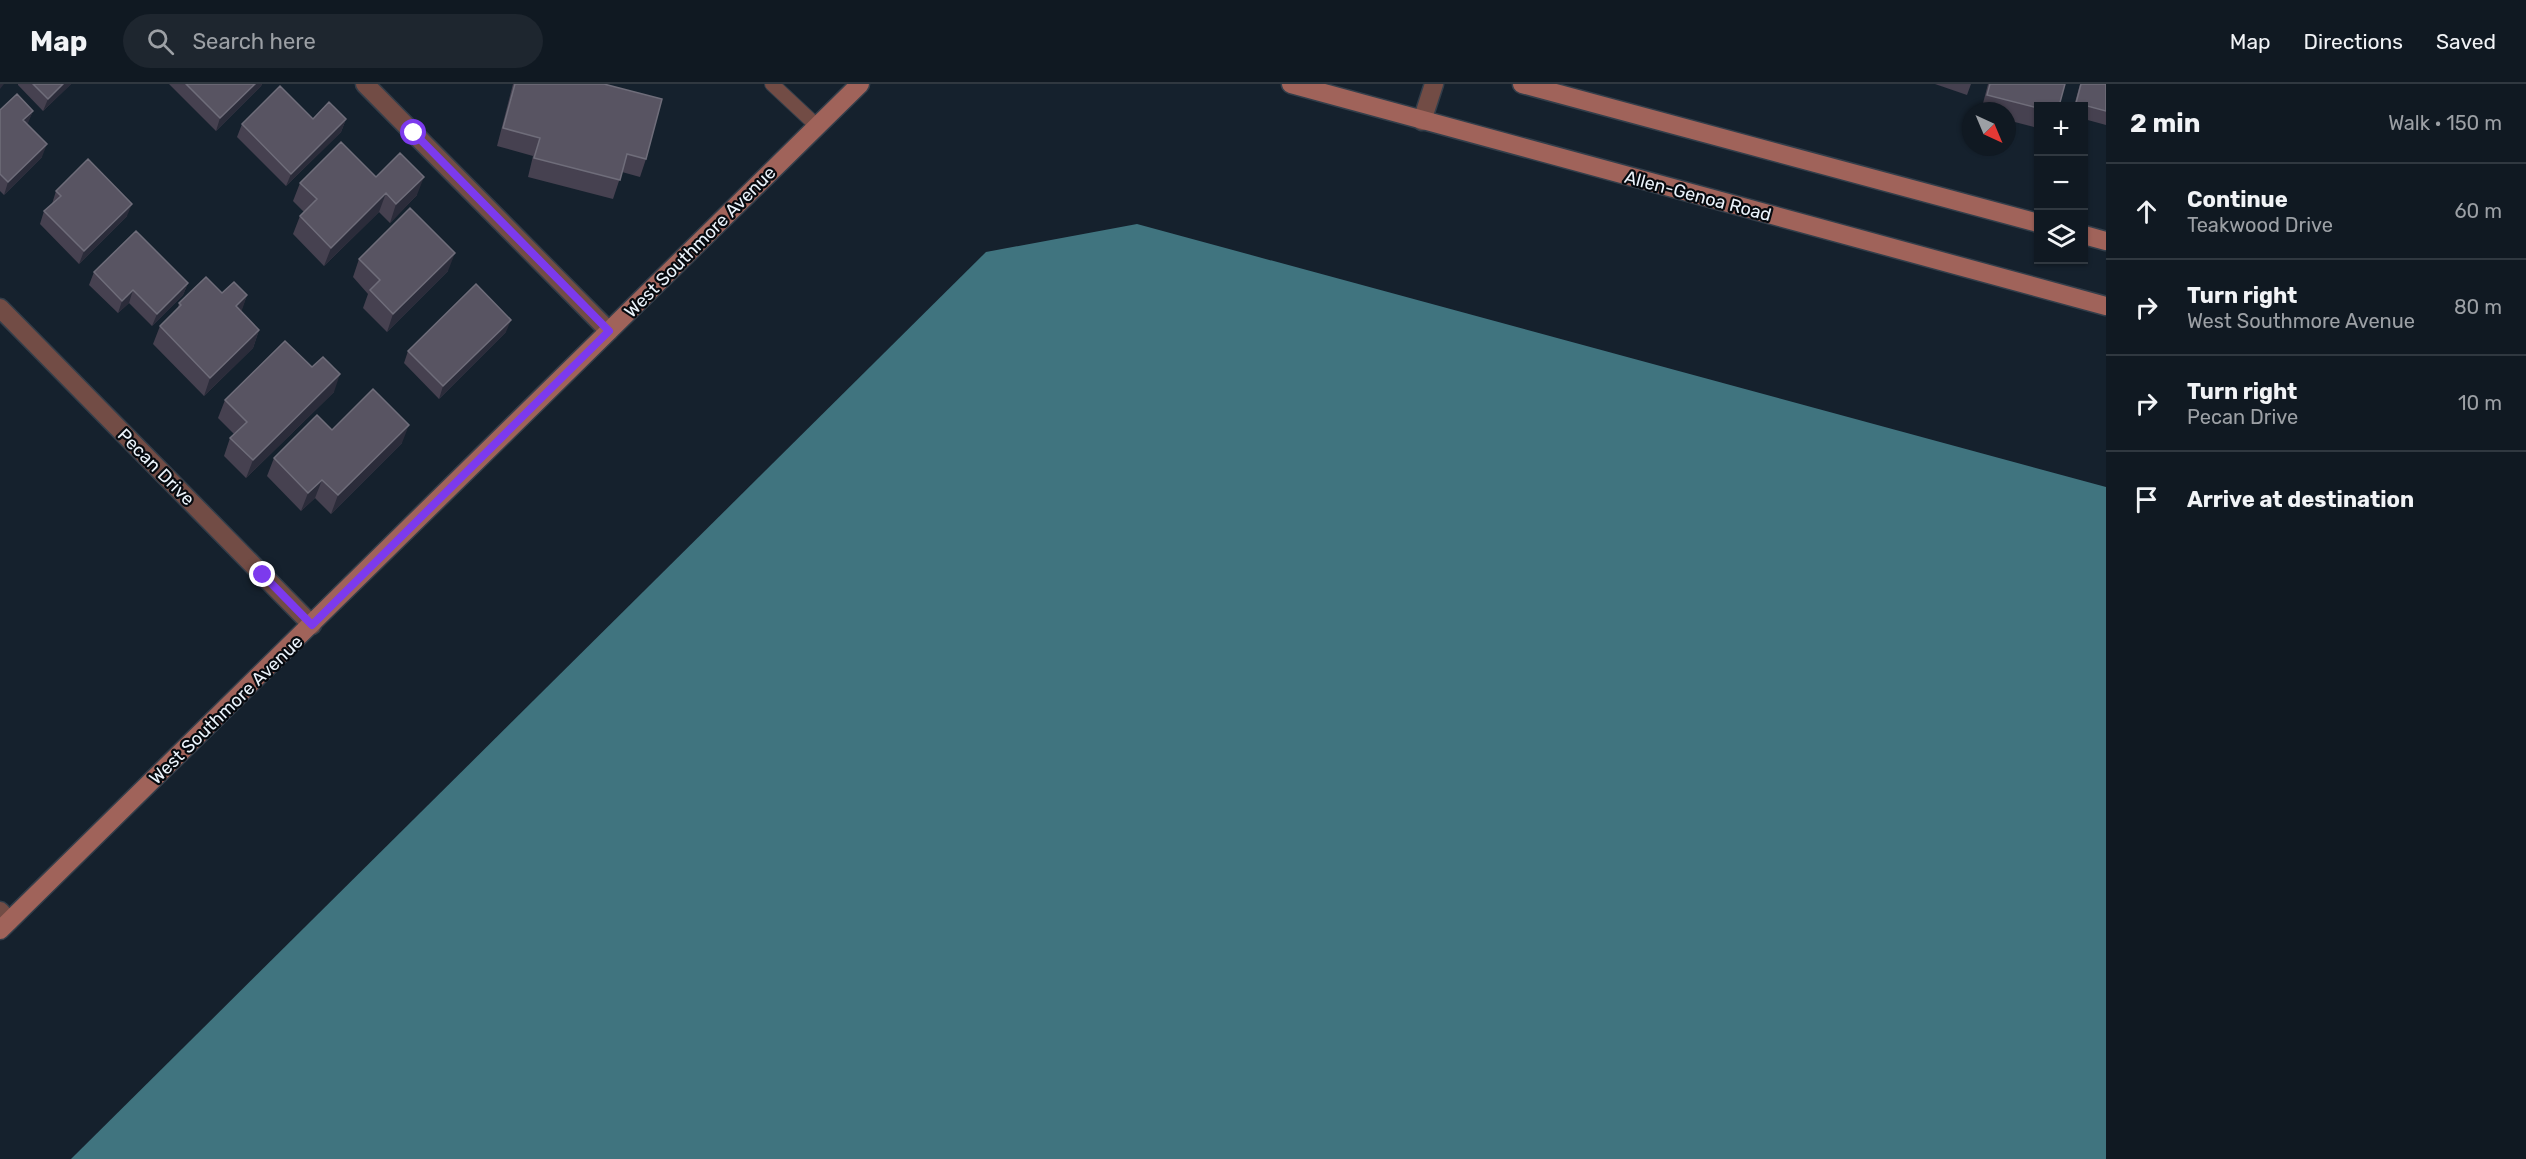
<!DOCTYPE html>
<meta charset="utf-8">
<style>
:root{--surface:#101922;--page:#1e262f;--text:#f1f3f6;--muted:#9ca0a5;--line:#303840}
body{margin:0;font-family:Rubik,sans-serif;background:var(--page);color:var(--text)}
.controls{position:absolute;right:18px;top:18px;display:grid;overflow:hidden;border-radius:0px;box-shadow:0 2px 4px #0004}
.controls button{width:54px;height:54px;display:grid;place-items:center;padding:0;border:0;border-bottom:2px solid var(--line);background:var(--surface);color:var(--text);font:30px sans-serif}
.compass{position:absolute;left:1962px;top:18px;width:54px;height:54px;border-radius:50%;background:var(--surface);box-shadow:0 2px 4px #0004;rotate:136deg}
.stop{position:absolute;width:18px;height:18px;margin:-14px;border:4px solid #7c3aed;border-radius:50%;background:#fff}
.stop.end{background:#7c3aed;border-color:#fff;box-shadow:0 2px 6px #0008}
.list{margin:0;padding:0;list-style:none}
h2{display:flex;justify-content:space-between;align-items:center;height:78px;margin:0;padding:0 24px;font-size:26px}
h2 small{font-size:20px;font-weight:400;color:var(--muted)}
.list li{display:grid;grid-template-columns:39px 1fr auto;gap:18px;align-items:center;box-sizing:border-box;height:96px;padding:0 24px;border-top:2px solid var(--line)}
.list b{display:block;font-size:22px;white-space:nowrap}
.list p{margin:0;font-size:20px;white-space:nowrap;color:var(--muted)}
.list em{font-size:20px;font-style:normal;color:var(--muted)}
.icon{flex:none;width:33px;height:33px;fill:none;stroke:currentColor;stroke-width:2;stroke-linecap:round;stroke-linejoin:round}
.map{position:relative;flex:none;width:2106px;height:1075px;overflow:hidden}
header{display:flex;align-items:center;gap:36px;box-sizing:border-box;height:84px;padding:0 30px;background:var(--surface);border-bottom:2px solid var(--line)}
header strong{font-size:28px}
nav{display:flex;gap:33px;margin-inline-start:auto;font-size:21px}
.search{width:420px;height:54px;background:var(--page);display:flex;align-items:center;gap:15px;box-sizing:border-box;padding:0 21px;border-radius:33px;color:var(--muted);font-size:22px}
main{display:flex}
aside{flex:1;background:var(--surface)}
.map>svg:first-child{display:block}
.water{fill:#40747f}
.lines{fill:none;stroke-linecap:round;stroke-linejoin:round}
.lane-casing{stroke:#333e4a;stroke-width:16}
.street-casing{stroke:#333e4a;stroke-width:21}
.secondary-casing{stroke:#333e4a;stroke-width:21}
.lane{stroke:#724c45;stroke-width:14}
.street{stroke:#724c45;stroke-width:18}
.secondary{stroke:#a0635a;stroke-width:18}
.wall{fill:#464150}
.shaded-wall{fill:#2b2c3a}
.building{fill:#585462;stroke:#6f6d7a;stroke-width:1.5}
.route{stroke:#7c3aed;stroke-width:8}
.labels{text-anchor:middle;stroke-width:4.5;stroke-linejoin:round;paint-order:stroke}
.street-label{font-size:18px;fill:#ebf3fb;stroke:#060a0f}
</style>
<header>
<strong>Map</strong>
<div class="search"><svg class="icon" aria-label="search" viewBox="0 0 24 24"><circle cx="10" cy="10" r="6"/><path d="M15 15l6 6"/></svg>Search here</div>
<nav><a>Map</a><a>Directions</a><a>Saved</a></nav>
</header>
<main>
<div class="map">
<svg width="2106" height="1075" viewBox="0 0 2106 1075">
<rect width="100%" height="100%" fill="#15212d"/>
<path class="water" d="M1137,140L2106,403V1075H71L986,168Z"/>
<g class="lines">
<defs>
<path id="lane" d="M772,0L817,42"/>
<path id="street" d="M365,0L609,247
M1422,37L1434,0
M0,224L312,541
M0,827L9,837"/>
<path id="secondary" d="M1291,0L2106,222
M1522,0L2038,139
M2084,151L2106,157
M0,846L860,0"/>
</defs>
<use href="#lane" class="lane-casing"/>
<use href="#street" class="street-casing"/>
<use href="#secondary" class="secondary-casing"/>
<use href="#lane" class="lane"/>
<use href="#street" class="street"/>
<use href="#secondary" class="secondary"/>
</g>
<path class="wall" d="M18,0H71L43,27L18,1Z
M169,0H262L261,2L216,47Z
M513,0H604L646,75L640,93L622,88L613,115L528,93L533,72L497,62Z
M1935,0H1971L1967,11Z
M1988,0H2065L2038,22V44L2007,36V27H1981Z
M2080,0H2106V41L2084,35V22H2074Z
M0,26L33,27L27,40L42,73L4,111L0,107Z
M346,35L341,48L286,102L237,53L242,40Z
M376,93L417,111L390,139L379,128L324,182L293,150L300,132L304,128L293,117L300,99Z
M56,107L127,132L79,180L40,140L44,127L52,120Z
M359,175L448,187L387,248L363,224L368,210L353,193Z
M94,188L188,199L183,211L152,242L129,219L118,229L89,201Z
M222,209L247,211L241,227L259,246L253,264L204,312L153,260L160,242L178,224L179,219Z
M506,248L439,315L404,279L408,267Z
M312,283L334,308L246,394L224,372L230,354L234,350L218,334L225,316Z
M332,346L402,359L331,430L315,414L301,427L267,392L274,374Z"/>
<path class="shaded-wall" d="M0,0H4L0,5Z
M63,0H71L43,27L48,15Z
M255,0H262L261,2L216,47L220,34Z
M33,27L28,39L18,49L23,36Z
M346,35L341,48L286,102L291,90Z
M47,60L42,73L4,111L8,98Z
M424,93L417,111L390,139L396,120Z
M386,109L379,128L324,182L331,164Z
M132,120L127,132L79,180L84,167Z
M455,169L448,187L387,248L393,230Z
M188,199L183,211L152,242L157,230Z
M133,206L129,219L118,229L122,217Z
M247,211L241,229L236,222Z
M511,236L506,248L439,315L443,302Z
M259,246L253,264L204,312L210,294Z
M340,290L334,308L246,394L253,376Z
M409,341L402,359L331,430L338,411Z
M322,396L315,414L301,427L308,409Z"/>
<path class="building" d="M33,0H63L48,15Z
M186,0H255L220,34Z
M515,0H604L662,15L646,75L627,70L620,96L534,74L540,54L503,44Z
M1990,0H2065L2059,22H2038V24L1987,11Z
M2081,0H2106V27L2076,19Z
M280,2L313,35L329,18L346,35L291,90L242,40Z
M17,10L33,27L23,36L47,60L8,98L0,90V26Z
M341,58L376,93L400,69L424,93L396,120L386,109L331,164L300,132L317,115L300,99Z
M88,75L132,120L84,167L44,127L61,112L56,107Z
M410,124L455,169L393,230L370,206L380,196L359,175Z
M136,147L188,199L157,230L133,206L122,217L94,188Z
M206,193L222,209L234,198L247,211L236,222L259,246L210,294L160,242L181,221L179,219Z
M476,200L511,236L443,302L408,267Z
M285,257L312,283L323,273L340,290L253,376L230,354L247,338L225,316Z
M373,305L409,341L338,411L322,396L308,409L274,374L317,331L332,346Z"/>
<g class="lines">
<path class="route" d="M263,491L312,541L609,247L414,49"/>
</g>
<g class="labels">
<g class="street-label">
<text transform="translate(1698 112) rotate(15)" y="6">Allen-Genoa Road</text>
<text transform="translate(700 158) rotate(-45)" y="6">West Southmore Avenue</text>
<text transform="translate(156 383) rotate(45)" y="6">Pecan Drive</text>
<text transform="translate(226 626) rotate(-44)" y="6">West Southmore Avenue</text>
</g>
</g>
</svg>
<div class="controls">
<button>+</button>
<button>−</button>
<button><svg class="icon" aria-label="layers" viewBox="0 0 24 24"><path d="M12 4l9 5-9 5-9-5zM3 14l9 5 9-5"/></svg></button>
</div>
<svg class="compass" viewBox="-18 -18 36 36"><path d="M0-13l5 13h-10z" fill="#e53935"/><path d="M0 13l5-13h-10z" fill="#9ca0a5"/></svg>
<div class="stop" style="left:414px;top:49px"></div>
<div class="stop end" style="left:263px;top:491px"></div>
</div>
<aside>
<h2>2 min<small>Walk · 150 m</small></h2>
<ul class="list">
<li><svg class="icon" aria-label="ahead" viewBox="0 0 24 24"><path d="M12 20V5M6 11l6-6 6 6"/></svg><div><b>Continue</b><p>Teakwood Drive</p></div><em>60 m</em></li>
<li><svg class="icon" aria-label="right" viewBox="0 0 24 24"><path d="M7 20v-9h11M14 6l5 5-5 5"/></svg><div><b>Turn right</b><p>West Southmore Avenue</p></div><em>80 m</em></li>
<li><svg class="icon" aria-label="right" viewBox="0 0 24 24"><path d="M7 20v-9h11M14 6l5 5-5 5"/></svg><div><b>Turn right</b><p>Pecan Drive</p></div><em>10 m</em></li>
<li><svg class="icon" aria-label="arrive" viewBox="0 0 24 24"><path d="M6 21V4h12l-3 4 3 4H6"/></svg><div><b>Arrive at destination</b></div></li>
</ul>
</aside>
</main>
